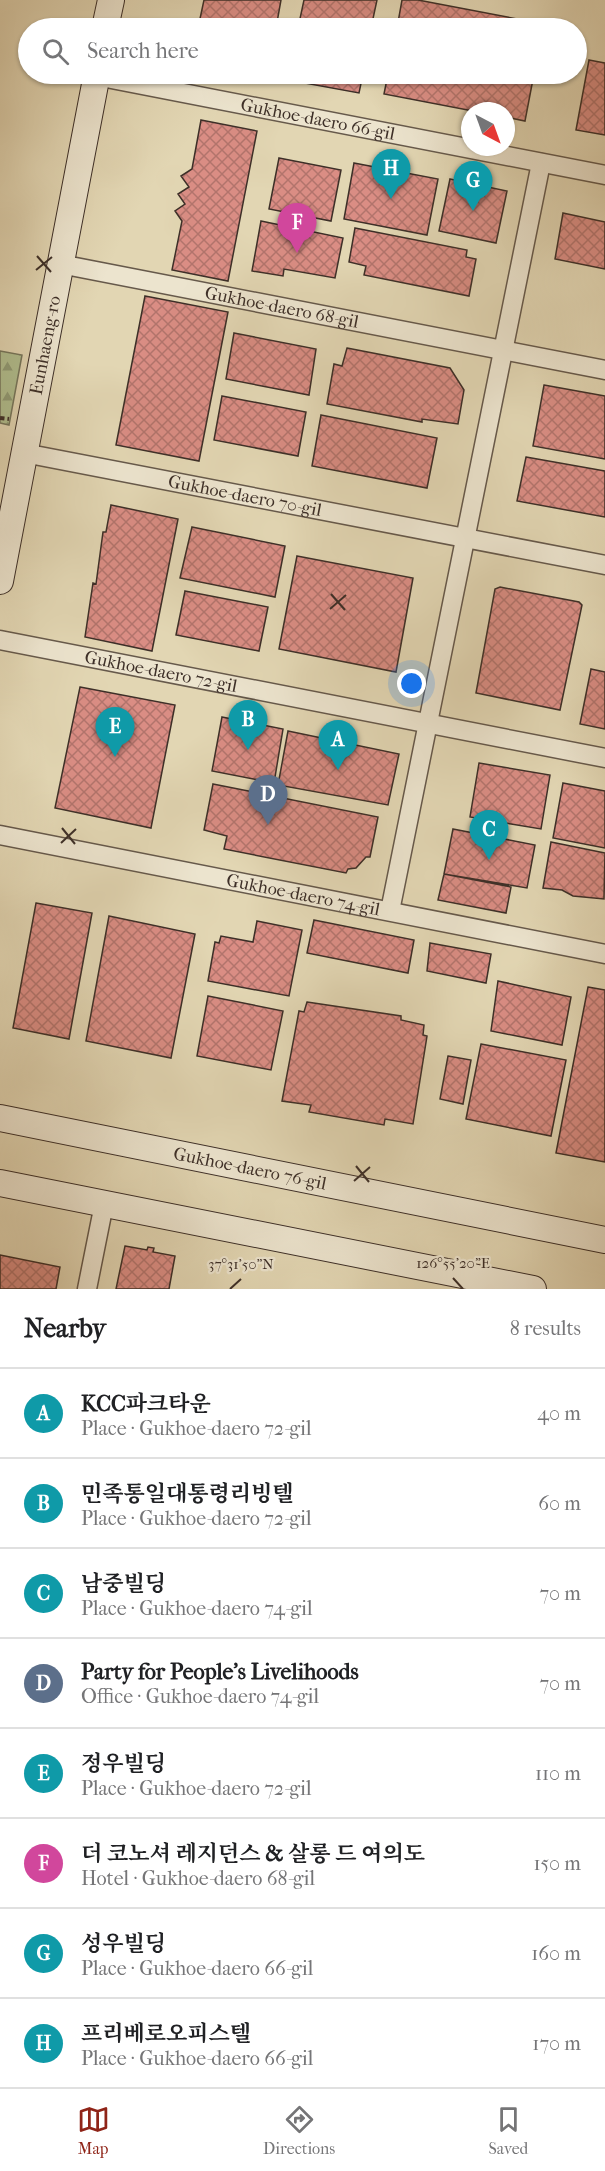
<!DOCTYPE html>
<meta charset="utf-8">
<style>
:root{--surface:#fff;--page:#f6f6f6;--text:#202124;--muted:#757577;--line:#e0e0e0;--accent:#8f2418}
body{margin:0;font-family:"IM FELL French Canon","Noto Serif KR",serif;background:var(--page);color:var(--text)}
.compass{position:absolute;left:461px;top:102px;width:54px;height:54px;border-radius:50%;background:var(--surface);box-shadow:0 2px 4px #0004;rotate:139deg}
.you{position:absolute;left:412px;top:684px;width:21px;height:21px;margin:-15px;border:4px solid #fff;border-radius:50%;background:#1a73e8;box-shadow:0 0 0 9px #1a73e833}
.badge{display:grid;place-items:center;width:39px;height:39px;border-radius:50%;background:var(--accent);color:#fff;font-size:20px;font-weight:700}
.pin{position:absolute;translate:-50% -50px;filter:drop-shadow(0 2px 3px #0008)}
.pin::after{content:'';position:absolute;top:32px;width:21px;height:18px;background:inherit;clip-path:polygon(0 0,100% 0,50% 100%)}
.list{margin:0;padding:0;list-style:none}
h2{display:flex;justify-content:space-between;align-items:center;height:78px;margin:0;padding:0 24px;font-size:26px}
h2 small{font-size:20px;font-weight:400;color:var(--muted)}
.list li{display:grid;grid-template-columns:39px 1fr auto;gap:18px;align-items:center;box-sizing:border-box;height:90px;padding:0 24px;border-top:2px solid var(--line)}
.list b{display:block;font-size:22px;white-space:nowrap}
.list p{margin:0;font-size:20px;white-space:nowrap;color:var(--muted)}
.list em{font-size:20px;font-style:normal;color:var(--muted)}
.icon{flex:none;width:33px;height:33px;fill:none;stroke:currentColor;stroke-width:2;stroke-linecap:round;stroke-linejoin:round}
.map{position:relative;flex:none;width:605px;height:1289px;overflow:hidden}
.search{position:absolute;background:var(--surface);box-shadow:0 2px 4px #0004;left:18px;right:18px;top:18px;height:66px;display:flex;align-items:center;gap:15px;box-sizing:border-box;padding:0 21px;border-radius:33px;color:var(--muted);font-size:22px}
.sheet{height:798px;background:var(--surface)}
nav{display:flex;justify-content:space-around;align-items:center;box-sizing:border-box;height:84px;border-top:2px solid var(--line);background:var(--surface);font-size:16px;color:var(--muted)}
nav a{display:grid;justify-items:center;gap:3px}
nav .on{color:var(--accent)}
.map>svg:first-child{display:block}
.forest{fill:url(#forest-firs);stroke:#76765c;stroke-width:1.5}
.building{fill:url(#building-cross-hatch);stroke:#3d2f28;stroke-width:1.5}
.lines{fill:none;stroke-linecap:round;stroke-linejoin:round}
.street-casing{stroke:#66594b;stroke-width:21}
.secondary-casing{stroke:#3d2f28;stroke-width:28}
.path{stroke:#3d2f28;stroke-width:4;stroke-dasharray:4.5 3;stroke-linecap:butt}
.street{stroke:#ece4ce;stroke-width:18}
.secondary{stroke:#ece4ce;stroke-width:26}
.ticks{fill:none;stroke:#3d2f28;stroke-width:2}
.labels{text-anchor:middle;stroke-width:4.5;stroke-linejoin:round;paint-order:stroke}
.street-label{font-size:18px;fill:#3d2f28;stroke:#ece4ce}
.ticks-label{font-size:15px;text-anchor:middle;fill:#3d2f28;stroke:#ece4ce;stroke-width:4.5;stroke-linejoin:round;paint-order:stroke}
</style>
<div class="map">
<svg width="605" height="1289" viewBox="0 0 605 1289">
<defs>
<pattern id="forest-firs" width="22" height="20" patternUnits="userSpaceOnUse" patternTransform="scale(1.5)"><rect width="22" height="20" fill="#b0be8f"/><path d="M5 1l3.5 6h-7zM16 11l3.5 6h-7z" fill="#909b75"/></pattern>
<pattern id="building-cross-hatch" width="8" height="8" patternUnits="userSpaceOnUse" patternTransform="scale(1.5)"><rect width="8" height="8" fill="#da8d84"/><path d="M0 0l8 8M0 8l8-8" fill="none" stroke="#b2746c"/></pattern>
</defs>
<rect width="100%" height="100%" fill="#e2d6b3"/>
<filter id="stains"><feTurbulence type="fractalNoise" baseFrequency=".00333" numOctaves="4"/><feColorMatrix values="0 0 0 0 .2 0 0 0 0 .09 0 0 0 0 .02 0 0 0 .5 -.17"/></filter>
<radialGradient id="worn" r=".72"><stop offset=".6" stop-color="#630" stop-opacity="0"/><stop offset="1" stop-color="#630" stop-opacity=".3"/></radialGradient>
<path class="forest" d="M0,351L22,355L9,425L0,423Z"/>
<path class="building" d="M204,0H281L276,28H198Z
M304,0H377L371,28H298Z
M402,0H418L544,24L543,28H397Z
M589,60L605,63V135L576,130Z
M220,74H262L261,81Z
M290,74H363L359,93L288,80Z
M388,74H534L525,121L506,117V111H473L384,94Z
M201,120L257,131L228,281L172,270L182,221L175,211L185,204L178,194L189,187L181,176L192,169Z
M279,158L341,170L331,221L269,209Z
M354,163L438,179L427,235L344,219Z
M450,179L507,191L496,243L439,231Z
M563,213L605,222V269L555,259Z
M261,221L343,238L335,278L284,269L283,276L252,271Z
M355,228L467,250L466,257L476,259L469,296L364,275L366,266L349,262Z
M145,296L228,312L199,461L116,445Z
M234,333L316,349L309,395L226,379Z
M347,348L450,368L464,390L458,424L422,419V422L327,404L334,364L342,366Z
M544,385L605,396V459L533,446Z
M222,396L306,412L298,456L214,440Z
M321,415L437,438L427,488L312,466Z
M526,457L605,471V517L517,501Z
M111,505L178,519L152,651L85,637L93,583L96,584L103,532H106Z
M192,527L285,546L275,597L180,578Z
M297,556L413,578L396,672L279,649Z
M500,587L579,602L582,605L560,710L476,693L495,589Z
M185,591L268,607L259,651L176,635Z
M591,669L605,672V729L580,724Z
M80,687L175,705L151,828L55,808Z
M222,717L283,729L274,783L212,771Z
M288,731L399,754L388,805L278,785Z
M479,763L550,775L541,829L470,817Z
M563,783L605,791V848L553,838Z
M213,784L378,817L370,857H366L356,868L348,869L346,873L224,849L227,836L204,830Z
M453,829L535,845L527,888L444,874Z
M551,842L605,853L604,899L573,896L562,890L543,888Z
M444,874L511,887L506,913L438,900Z
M36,903L92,913L69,1039L13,1028Z
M109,916L195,934L171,1058L86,1041Z
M314,920L414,940L408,973L307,953Z
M257,921L302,930L289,996L208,981L215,942L219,943L221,936L253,942Z
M430,943L491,954L486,983L427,971Z
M498,981L571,997L562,1045L491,1031Z
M588,987L605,990V1162L556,1153Z
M208,996L283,1011L271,1070L197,1056Z
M307,1002L401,1016V1020L424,1025L423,1035L427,1036L413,1124L385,1119L384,1125L309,1112L311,1105L282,1101L299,1011L304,1012Z
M481,1044L566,1060L551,1136L466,1119Z
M448,1056L471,1060L463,1104L440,1099Z
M125,1246L147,1250L148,1247L154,1248L153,1252L175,1256L169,1289H116Z
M0,1255L60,1267L56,1289H0Z"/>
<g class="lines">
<defs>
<g id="street">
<path id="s1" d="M96,76L605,175"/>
<path id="s2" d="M60,264L605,370"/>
<path id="s3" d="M24,453L605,565"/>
<path id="s4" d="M0,640L605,758"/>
<path id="s5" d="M0,835L605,954"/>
<path d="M390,911L541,163"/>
<path d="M87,1289L104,1204"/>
</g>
<g id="secondary">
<path d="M105,28L111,0"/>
<path id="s6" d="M0,581L97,74"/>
<path id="s7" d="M0,1118L605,1240"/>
<path d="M0,1183L533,1289"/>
</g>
</defs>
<use href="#street" class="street-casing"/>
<use href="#secondary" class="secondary-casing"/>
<path class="path" d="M0,418L9,419"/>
<use href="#street" class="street"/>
<use href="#secondary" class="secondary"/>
</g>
<path class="ticks" d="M37,256L51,272M36,270L52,257M331,594L345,610M330,609L346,595M62,828L75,844M61,843L76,829M356,1166L369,1182M354,1181L370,1167M453,1278L463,1289M230,1289L241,1279"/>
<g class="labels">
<g class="street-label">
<text dy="6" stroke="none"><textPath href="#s1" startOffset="226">Gukhoe-daero 66-gil</textPath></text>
<text dy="6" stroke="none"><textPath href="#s2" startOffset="226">Gukhoe-daero 68-gil</textPath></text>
<text dy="6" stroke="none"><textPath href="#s6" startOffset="240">Eunhaeng-ro</textPath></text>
<text dy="6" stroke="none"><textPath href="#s3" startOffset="225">Gukhoe-daero 70-gil</textPath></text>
<text dy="6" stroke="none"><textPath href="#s4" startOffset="164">Gukhoe-daero 72-gil</textPath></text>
<text dy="6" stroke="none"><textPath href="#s5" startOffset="309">Gukhoe-daero 74-gil</textPath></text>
<text dy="6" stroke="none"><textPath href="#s7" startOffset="255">Gukhoe-daero 76-gil</textPath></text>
</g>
</g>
<g class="ticks-label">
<text x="453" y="1268">126°55'20"E</text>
<text x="241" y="1269">37°31'50"N</text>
</g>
<rect width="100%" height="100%" filter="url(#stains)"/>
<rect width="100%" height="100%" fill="url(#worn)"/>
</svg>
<svg class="compass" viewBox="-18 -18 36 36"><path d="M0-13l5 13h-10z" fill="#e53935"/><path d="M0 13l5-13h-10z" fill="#757577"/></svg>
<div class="you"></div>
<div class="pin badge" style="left:338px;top:770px;background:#0f9aa8">A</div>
<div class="pin badge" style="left:248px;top:750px;background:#0f9aa8">B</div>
<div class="pin badge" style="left:489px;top:860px;background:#0f9aa8">C</div>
<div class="pin badge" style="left:268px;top:825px;background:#5c6f8a">D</div>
<div class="pin badge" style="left:115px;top:757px;background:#0f9aa8">E</div>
<div class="pin badge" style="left:297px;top:253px;background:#d1479c">F</div>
<div class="pin badge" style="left:473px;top:211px;background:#0f9aa8">G</div>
<div class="pin badge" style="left:391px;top:199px;background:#0f9aa8">H</div>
<div class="search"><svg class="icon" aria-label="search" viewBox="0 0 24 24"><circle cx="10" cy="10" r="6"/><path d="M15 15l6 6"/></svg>Search here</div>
</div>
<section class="sheet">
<h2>Nearby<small>8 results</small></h2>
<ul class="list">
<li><span class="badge" style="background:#0f9aa8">A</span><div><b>KCC파크타운</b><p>Place · Gukhoe-daero 72-gil</p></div><em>40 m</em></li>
<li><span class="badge" style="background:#0f9aa8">B</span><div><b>민족통일대통령리빙텔</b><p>Place · Gukhoe-daero 72-gil</p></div><em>60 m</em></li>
<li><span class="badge" style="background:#0f9aa8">C</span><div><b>남중빌딩</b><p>Place · Gukhoe-daero 74-gil</p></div><em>70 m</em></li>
<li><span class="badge" style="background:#5c6f8a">D</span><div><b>Party for People's Livelihoods</b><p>Office · Gukhoe-daero 74-gil</p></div><em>70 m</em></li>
<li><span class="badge" style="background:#0f9aa8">E</span><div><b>정우빌딩</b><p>Place · Gukhoe-daero 72-gil</p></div><em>110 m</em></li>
<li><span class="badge" style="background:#d1479c">F</span><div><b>더 코노셔 레지던스 &amp; 살롱 드 여의도</b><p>Hotel · Gukhoe-daero 68-gil</p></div><em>150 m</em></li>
<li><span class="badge" style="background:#0f9aa8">G</span><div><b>성우빌딩</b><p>Place · Gukhoe-daero 66-gil</p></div><em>160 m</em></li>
<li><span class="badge" style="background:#0f9aa8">H</span><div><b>프리베로오피스텔</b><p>Place · Gukhoe-daero 66-gil</p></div><em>170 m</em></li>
</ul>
</section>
<nav>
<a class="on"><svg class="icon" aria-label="map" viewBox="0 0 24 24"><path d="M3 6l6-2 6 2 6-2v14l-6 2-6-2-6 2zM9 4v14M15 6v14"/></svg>Map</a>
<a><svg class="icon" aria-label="directions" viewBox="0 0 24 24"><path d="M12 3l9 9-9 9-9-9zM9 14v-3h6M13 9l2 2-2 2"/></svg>Directions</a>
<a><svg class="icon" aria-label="saved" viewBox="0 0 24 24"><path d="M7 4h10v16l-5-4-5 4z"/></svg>Saved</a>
</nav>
